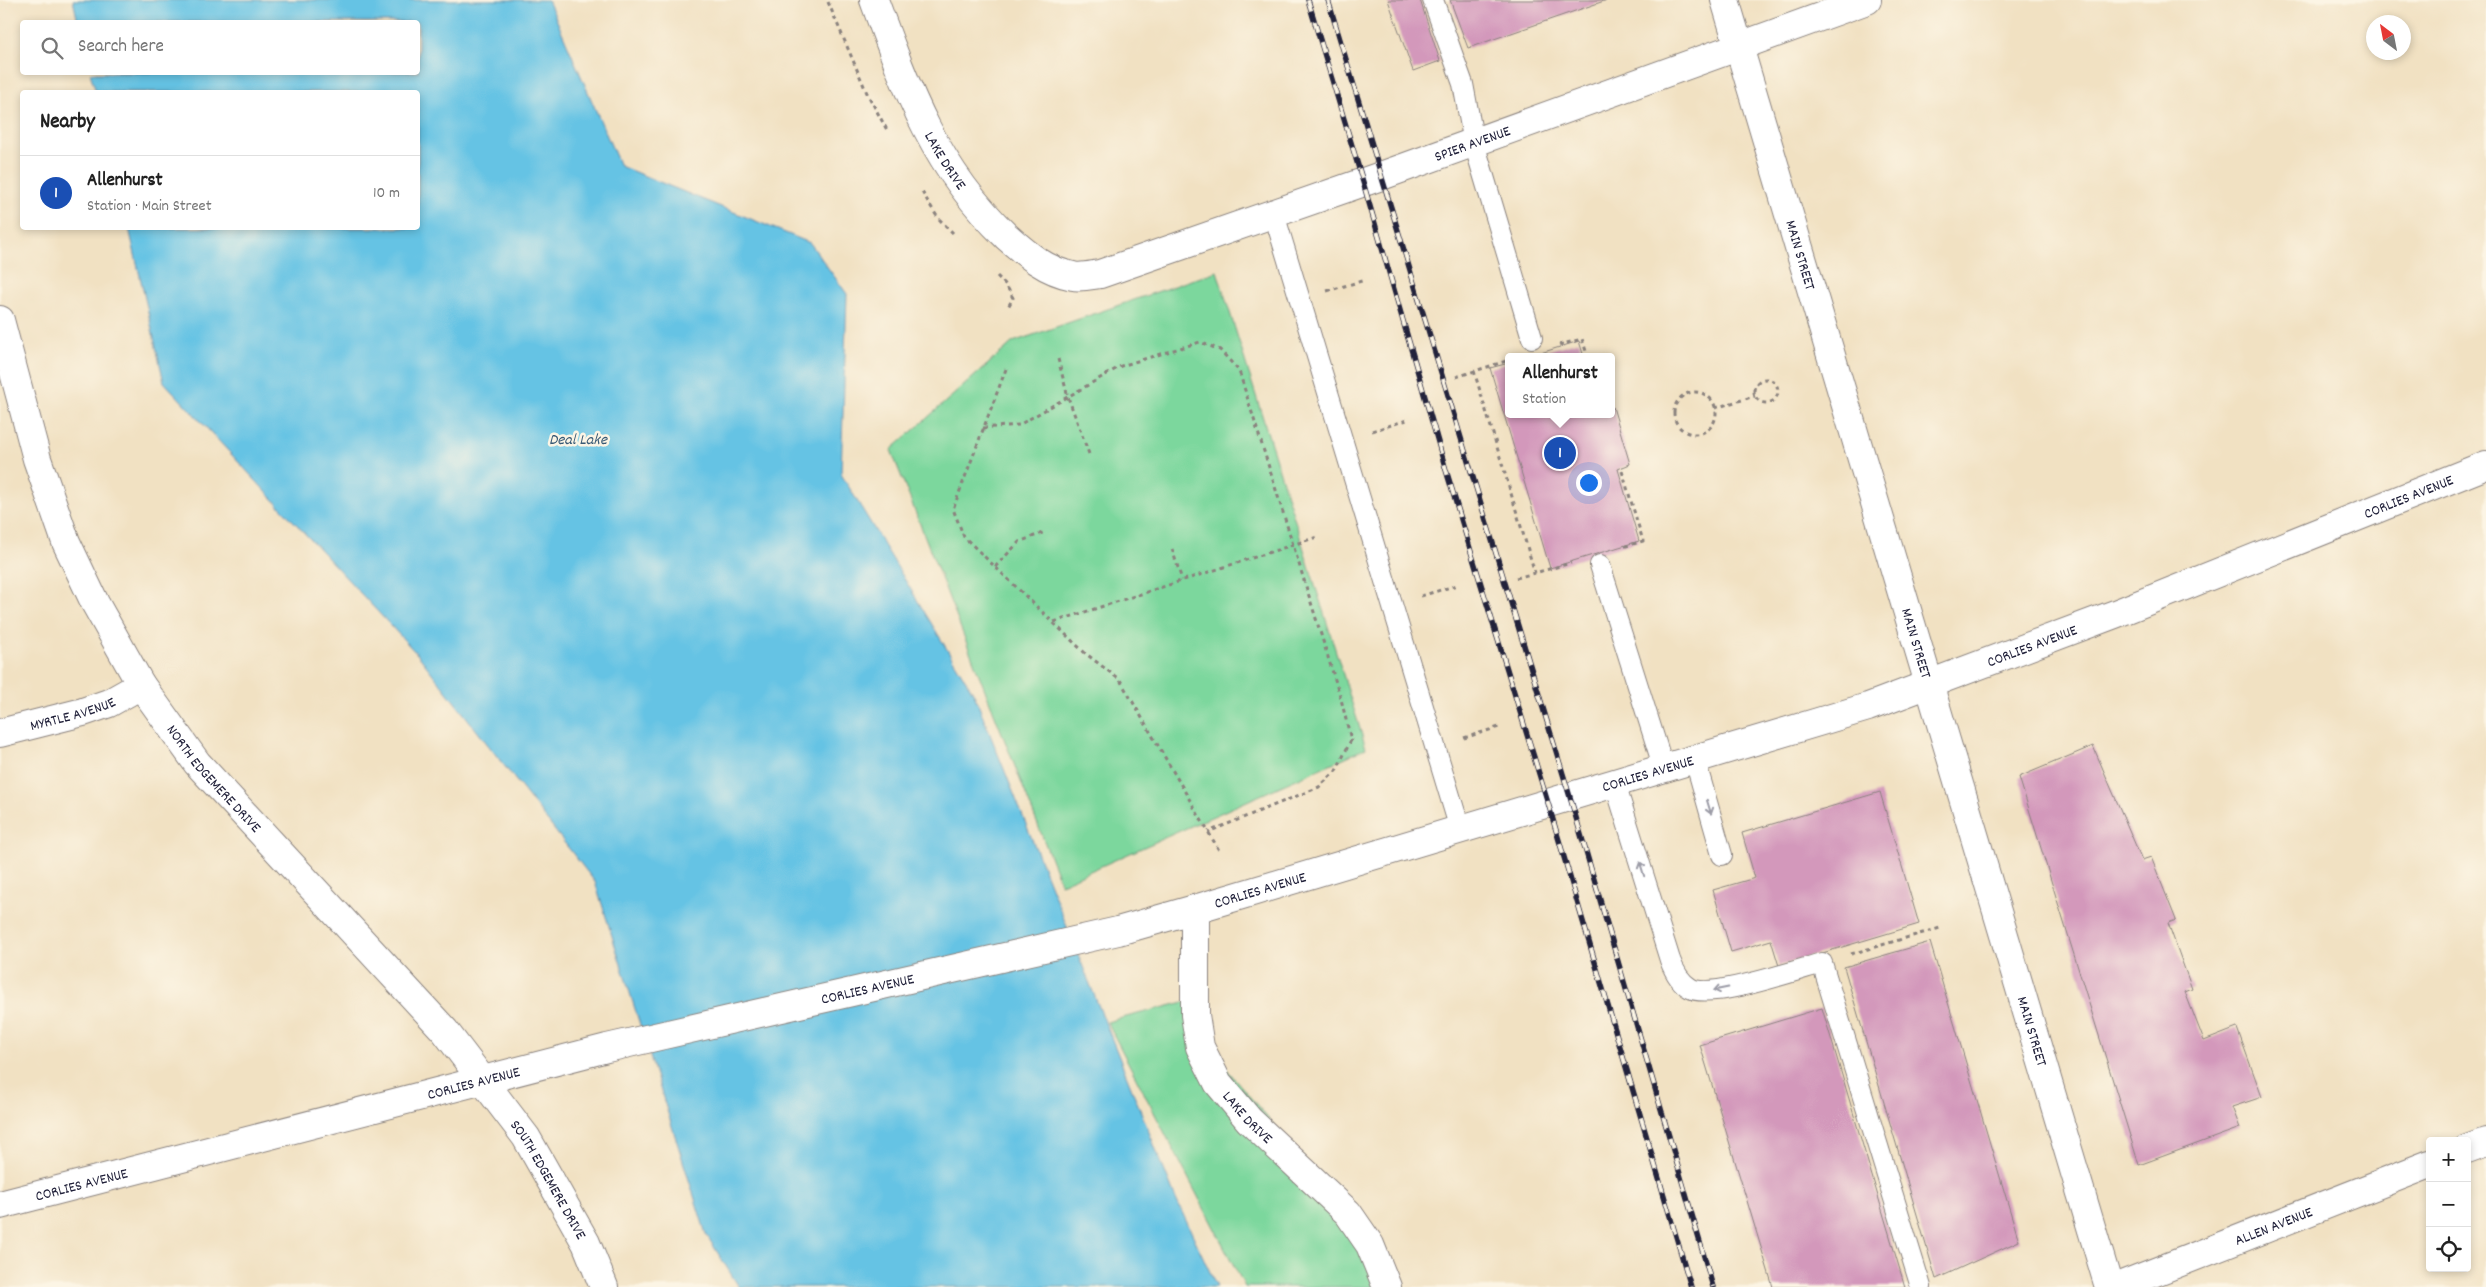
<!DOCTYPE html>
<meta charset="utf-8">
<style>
:root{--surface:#fff;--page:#f2f2f2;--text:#222;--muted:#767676;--line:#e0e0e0;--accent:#ea580c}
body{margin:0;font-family:Dekko,sans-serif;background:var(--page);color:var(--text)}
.controls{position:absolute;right:15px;bottom:15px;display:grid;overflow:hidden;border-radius:5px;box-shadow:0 2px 8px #0003}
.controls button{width:45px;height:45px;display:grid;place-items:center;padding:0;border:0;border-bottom:1px solid var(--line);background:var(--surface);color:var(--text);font:25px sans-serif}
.compass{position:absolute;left:2366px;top:15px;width:45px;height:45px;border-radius:50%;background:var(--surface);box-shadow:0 2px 8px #0003;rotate:328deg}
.you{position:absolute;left:1588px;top:482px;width:18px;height:18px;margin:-12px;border:4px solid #fff;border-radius:50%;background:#1a73e8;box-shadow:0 0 0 8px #1a73e833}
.badge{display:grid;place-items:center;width:32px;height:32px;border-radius:50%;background:var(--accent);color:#fff;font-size:16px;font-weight:700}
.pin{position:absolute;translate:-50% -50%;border:2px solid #fff;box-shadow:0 1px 5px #0006}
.popup{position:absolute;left:1505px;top:353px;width:110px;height:65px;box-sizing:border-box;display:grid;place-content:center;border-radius:5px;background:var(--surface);filter:drop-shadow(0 1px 4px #0005);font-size:16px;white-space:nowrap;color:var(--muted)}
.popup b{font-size:19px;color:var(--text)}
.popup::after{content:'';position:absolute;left:50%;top:100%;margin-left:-10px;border:10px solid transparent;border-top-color:var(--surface)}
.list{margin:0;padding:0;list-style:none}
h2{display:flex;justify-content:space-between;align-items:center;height:65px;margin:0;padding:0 20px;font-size:21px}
h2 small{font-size:16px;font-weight:400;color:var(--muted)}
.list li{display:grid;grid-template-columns:32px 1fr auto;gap:15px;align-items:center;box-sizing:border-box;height:75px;padding:0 20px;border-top:1px solid var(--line)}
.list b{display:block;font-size:19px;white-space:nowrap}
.list p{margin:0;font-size:16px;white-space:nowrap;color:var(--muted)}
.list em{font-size:16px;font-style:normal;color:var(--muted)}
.icon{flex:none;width:28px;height:28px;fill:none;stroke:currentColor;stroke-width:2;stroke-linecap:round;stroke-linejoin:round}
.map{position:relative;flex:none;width:2486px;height:1287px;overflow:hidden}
.search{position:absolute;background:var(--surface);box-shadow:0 2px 8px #0003;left:20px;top:20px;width:400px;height:55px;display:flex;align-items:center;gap:12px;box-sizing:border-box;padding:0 18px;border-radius:5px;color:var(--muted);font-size:19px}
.panel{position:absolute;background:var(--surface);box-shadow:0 2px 8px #0003;left:20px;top:90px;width:400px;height:140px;border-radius:5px}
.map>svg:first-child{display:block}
.green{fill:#7cd79d;stroke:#4f7c6c}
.water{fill:#65c3e4;stroke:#447290}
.building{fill:#d398bb}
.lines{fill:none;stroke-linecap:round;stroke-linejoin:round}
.lane-casing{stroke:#8a827e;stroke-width:22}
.street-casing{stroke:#8a827e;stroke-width:30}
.secondary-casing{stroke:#8a827e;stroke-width:30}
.path{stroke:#8a827e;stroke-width:3;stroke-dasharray:4 4;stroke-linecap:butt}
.lane{stroke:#fff;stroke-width:20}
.street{stroke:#fff;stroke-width:28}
.secondary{stroke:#fff;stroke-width:28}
.rail-casing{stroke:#22223b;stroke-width:5.5}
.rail{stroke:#fcf5e5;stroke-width:4;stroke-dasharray:11;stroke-linecap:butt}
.oneway{stroke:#9c9ca7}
.labels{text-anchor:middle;stroke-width:5;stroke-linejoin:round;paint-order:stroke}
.street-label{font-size:15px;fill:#22223b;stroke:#fcf5e5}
.water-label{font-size:16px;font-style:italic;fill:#395a76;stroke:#fcf5e5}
</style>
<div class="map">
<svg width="2486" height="1287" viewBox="0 0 2486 1287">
<rect width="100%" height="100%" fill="#fcf5e5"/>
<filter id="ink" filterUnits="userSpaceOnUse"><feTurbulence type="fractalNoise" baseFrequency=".02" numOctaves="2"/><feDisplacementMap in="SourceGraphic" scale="10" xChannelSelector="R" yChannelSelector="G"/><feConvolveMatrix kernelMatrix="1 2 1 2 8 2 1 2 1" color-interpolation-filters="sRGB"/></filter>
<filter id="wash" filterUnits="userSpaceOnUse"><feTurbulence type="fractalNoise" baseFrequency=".0096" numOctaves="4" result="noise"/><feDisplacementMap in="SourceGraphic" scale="20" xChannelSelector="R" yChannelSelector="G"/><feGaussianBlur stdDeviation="1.12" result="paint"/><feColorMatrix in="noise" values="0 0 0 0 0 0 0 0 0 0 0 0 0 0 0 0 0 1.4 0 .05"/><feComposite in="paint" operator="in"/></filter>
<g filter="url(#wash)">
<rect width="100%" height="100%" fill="#f1e1c2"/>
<path class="green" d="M1217,271L1366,748L1061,884L891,450L1013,342Z
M1207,996L1203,1041L1392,1266L1401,1287H1245L1107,1022Z"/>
<path class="water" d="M73,0H548L620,166L810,243L847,294L841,474L974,694L1175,1197L1217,1287H739L706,1234L595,882L418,655L164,382L129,228H418V92H96L90,73L418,72V22H78Z"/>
<g id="blocks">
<path class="building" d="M1388,0H1420L1440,61L1413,71Z
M1450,0H1607L1468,48Z
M1579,341L1584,357H1531V356Z
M1509,363V414H1611V408L1613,407L1630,464L1618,469L1639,541L1550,568L1490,368Z
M2093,746L2142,860L2151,857L2176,920L2168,923L2192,989L2185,992L2204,1041L2237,1028L2262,1097L2232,1107L2240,1128L2139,1165L2019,777Z
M1880,792L1919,924L1779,966L1771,940L1731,952L1713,890L1755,878L1742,833Z
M1930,942L2019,1241L1936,1279L1844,967Z
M1822,1008L1905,1287H1773L1700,1045Z"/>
</g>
</g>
<g filter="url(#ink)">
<use href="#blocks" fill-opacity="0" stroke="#8a827e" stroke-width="1"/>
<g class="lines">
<defs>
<path id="lane" d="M1433,0L1463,84L1474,143L1532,338
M1274,214L1460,829
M1600,565L1664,769
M1695,760L1722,855
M1615,784L1670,960C1674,971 1680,982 1690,988C1710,1000 1797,970 1822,963L1921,1287"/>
<g id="street">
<path id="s1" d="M874,0C907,90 935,168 1006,236C1026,254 1046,271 1073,276C1081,278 1092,275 1100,274L1381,176L1867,0"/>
<path id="s2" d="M0,320L37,459L66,542L95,603L141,685L197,763L445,1031L526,1137L586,1243L604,1287"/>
<path id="s3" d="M0,733L83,712L109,703L141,685"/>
<path id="s4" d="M1195,909V1015L1200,1047L1218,1083L1249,1120L1348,1213L1370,1245L1387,1287"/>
<path d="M2467,1149L2486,1142"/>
<path id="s5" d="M2117,1287L2430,1164"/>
</g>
<g id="secondary">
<path id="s6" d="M1725,0L2109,1287"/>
<path id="s7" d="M0,1205L607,1048L1118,931L1195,909L1868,707L2115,614L2486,465"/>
</g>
</defs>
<use href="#lane" class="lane-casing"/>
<use href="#street" class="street-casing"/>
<use href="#secondary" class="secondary-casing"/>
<path class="path" d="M828,2L867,93L887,130
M922,192L938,218L953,233
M997,276L1006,285L1013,298L1008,307
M1327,291L1365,280
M1559,345L1582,339L1588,357
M1058,359L1068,397L1089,454
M1006,369L953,509L964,537L1085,653L1120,680L1220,852
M1474,371L1535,573
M1456,377L1509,360
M1754 391a12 12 0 1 1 24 0a12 12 0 1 1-24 0Z
M1674 413a21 21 0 1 1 42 0a21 21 0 1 1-42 0Z
M1715,408L1755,396
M983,428L1019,425L1121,366L1200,342L1220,350L1239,371L1341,699L1351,740L1336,771L1319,787L1208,832
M1372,431L1407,420
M1622,471L1643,541L1623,547
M1172,549L1182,580
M995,567L1019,542L1045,532
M1516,578L1571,563
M1421,596L1457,585
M1054,622L1317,537
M1464,738L1499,727
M1851,954L1940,928"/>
<use href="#lane" class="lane"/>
<use href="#street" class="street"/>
<use href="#secondary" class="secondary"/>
<defs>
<path id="rail" d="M1308,0L1363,182L1446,470L1548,803L1691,1287
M1328,0L1570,797L1713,1287"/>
</defs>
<use href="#rail" class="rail-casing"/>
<use href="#rail" class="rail"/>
</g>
<defs><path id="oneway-shaft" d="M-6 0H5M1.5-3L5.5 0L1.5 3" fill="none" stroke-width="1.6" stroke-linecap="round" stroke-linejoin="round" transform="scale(1.25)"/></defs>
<g class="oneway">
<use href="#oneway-shaft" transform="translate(1709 807) rotate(73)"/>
<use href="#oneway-shaft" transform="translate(1642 869) rotate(-107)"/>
<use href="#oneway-shaft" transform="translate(1721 989) rotate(169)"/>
</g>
</g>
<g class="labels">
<g class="street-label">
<text dy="5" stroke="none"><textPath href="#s1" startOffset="774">SPIER AVENUE</textPath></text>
<text dy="5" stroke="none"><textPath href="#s1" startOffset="176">LAKE DRIVE</textPath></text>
<text dy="5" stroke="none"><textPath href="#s6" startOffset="266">MAIN STREET</textPath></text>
<text dy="5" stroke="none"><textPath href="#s7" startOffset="2514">CORLIES AVENUE</textPath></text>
<text dy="5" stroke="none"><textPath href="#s6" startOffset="671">MAIN STREET</textPath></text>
<text dy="5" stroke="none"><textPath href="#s7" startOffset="2109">CORLIES AVENUE</textPath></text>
<text dy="5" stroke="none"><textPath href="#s3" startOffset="75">MYRTLE AVENUE</textPath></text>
<text dy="5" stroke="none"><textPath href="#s7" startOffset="1704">CORLIES AVENUE</textPath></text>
<text dy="5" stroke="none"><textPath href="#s2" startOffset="512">NORTH EDGEMERE DRIVE</textPath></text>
<text dy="5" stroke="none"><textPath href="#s7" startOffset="1299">CORLIES AVENUE</textPath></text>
<text dy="5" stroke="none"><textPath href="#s7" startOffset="894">CORLIES AVENUE</textPath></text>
<text dy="5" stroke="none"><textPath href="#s6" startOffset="1076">MAIN STREET</textPath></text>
<text dy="5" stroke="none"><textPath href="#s7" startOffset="489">CORLIES AVENUE</textPath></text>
<text dy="5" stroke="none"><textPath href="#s4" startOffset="224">LAKE DRIVE</textPath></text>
<text dy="5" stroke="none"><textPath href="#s2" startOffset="1036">SOUTH EDGEMERE DRIVE</textPath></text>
<text dy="5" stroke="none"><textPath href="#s7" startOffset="84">CORLIES AVENUE</textPath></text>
<text dy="5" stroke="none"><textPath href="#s5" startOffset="168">ALLEN AVENUE</textPath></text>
</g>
<g class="water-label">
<text x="578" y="444">Deal Lake</text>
</g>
</g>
</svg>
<div class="controls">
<button>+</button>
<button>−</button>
<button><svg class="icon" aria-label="locate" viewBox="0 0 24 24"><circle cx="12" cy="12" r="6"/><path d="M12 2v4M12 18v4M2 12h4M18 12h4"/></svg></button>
</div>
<svg class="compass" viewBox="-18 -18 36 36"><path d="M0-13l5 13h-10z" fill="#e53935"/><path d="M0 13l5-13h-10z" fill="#767676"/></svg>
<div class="you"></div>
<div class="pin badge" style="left:1560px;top:453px;background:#1a4fb4">1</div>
<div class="popup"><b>Allenhurst</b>Station</div>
<div class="search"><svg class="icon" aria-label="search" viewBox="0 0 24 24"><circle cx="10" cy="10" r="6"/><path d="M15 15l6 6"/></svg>Search here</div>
<section class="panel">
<h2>Nearby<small></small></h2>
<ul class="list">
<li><span class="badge" style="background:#1a4fb4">1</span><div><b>Allenhurst</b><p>Station · Main Street</p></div><em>10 m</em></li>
</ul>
</section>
</div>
